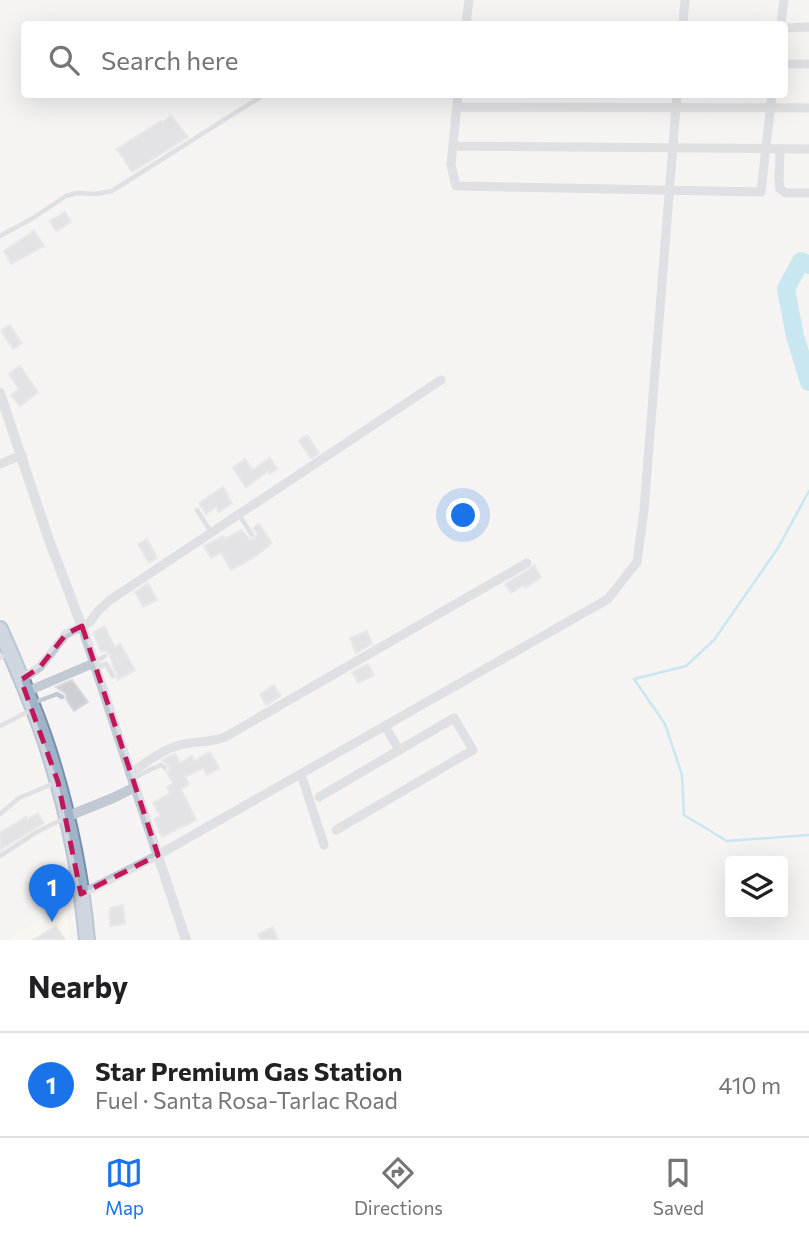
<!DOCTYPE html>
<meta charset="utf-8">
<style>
:root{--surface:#fff;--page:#f6f6f6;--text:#202124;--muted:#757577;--line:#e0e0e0;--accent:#1a73e8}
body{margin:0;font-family:Commissioner,sans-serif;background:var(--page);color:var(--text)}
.controls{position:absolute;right:21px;bottom:21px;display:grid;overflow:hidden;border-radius:7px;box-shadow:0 7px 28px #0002}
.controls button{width:63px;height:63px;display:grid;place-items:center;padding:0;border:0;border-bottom:2px solid var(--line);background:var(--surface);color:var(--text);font:35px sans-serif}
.you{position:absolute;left:464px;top:516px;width:24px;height:24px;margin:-18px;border:5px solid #fff;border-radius:50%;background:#1a73e8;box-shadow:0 0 0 10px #1a73e833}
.badge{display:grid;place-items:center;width:46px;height:46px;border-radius:50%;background:var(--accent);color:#fff;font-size:23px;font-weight:700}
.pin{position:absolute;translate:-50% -58px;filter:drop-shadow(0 2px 4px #0008)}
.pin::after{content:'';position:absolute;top:37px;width:24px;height:21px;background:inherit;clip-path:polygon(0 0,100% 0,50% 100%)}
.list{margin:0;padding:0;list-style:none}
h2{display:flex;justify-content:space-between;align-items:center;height:91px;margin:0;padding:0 28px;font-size:30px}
h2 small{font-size:23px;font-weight:400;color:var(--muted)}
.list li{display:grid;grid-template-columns:46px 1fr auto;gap:21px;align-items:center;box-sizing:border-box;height:105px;padding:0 28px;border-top:2px solid var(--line)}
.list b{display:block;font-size:26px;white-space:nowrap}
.list p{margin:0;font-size:23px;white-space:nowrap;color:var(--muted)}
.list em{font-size:23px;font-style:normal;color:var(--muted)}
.icon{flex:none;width:38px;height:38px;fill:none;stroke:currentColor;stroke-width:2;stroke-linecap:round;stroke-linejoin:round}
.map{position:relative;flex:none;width:809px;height:940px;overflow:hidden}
.search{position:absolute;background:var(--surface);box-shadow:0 7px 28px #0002;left:21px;right:21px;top:21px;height:77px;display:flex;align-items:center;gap:18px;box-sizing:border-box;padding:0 24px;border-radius:7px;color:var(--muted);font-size:26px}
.sheet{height:196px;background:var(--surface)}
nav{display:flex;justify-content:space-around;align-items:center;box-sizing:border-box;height:98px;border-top:2px solid var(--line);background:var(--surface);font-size:19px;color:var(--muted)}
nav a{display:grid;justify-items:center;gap:4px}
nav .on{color:var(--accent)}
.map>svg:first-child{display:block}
.commercial{fill:#fdf9ef}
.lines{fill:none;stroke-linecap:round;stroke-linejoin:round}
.stream{stroke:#90daee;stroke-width:2.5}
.river{stroke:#90daee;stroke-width:18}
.building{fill:#cdcfd5;stroke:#d7d9de;stroke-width:2}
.trunk-casing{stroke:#7690ad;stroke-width:18}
.service{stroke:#c1cad2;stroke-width:4.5}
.minor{stroke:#c1cad2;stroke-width:9}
.tertiary{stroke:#c1cad2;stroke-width:10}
.trunk{stroke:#9fb4c9;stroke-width:14}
.marked{fill:none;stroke:#c2185b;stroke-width:5;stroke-dasharray:14 9;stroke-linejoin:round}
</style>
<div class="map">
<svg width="809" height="940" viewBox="0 0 809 940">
<rect width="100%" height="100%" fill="#f5f3f3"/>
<path class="commercial" d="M65,905L70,940H8Z"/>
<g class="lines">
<path class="stream" d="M809,491L778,548L714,640L686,666L634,679L665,724L682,775L684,815L727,841L809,835"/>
<path class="river" d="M809,265L801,261L786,289L795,336L809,382"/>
</g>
<path class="building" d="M171,116L188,137L132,172L117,149L161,121L162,123Z
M65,212L71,222L56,231L50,221Z
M34,231L44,246L11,264L4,251Z
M10,325L22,343L13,349L1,330Z
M20,366L38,392L20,406L11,395L19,389L9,374Z
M307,435L319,453L312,458L310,457L299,441Z
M270,458L277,469L270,474L268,471L246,487L233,468L245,459L253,470Z
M223,487L232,503L219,512L216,507L206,514L199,503Z
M259,524L272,543L256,556L231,570L221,552L211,558L204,546L223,536L225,539L241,530L249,539H254L257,534L253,528Z
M147,539L157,558L149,563L138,544Z
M534,565L541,577L525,588L524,585L511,593L505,584L530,569Z
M148,583L157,600L143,607L135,592Z
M104,626L115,647L120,644L135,670L117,680V674L112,665L113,664L109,654L105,650L101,652L93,633Z
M367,631L372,644L356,653L350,638Z
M368,664L374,675L358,683L352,672Z
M72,680L88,702L74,711L66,699V694L56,687Z
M274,685L281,696L266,705L260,694Z
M210,752L219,768L207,775L203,768L185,777L189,784L181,789L196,820L162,837L154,819L160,816L153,803L170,793L167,787L173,783L167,772L170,769L169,766L162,760L175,754L180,763L192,756L194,761Z
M38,813L44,823L0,850V833L26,817L27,820Z
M123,905L125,924L110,926V908Z
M56,926L65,940H33Z
M273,927L278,940H261L258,934Z"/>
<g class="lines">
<defs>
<path id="trunk" d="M0,629C17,668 35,708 48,749C68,811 81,875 87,940"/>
</defs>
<use href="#trunk" class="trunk-casing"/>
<path class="service" d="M0,236L33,218L66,196L77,193L95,194L112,191L265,94
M197,510L211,532
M239,515L252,535
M0,658L9,652
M95,662L105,656
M96,667L106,664L113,676
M36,702L57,694L62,697
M0,726L33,709
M133,779L151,769L161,765L165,768
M0,814L19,798L57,782
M0,856L35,833L65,818"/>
<path class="minor" d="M466,24L469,0
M683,24L685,0
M781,24L784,0
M784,28L809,27
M784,64H809
M458,94L451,165L456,186L761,192L772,94
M457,107L809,108
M453,146L809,149
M780,149L779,180L780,189L786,193H809
M0,464L22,455
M21,680L40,667L66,634L89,623L99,610L110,600L441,380
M26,692L94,663
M385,726L399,750
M130,774C145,763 161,750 180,745C195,741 210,743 225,737L527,563
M301,774L324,845
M319,797L454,718L473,750L336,830
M81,894L158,855L608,599L637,562L644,510L677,94"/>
<path class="tertiary" d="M0,393L49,540L84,632L135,787
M66,817L113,798L135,787L186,940"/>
<use href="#trunk" class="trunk"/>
</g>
<path d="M0 0H809V940H0ZM82,626L158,855L81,894L58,782L21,680L40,667L66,634Z" fill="#f5f3f3" fill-opacity=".55" fill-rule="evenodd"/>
<path class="marked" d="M82,626L158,855L81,894L58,782L21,680L40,667L66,634Z"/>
</svg>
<div class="controls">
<button><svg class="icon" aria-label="layers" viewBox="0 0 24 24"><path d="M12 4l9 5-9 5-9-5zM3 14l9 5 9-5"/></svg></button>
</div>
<div class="you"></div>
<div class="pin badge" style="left:52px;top:922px">1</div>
<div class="search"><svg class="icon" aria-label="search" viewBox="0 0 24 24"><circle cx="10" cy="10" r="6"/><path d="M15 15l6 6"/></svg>Search here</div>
</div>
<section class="sheet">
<h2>Nearby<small></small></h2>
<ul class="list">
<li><span class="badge">1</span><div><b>Star Premium Gas Station</b><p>Fuel · Santa Rosa-Tarlac Road</p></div><em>410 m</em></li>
</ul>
</section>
<nav>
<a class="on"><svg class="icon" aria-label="map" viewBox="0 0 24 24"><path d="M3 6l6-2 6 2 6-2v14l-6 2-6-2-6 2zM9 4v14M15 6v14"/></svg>Map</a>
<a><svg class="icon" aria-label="directions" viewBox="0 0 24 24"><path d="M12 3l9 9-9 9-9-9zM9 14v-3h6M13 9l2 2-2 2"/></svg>Directions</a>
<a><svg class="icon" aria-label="saved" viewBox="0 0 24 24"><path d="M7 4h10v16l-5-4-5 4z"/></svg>Saved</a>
</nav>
